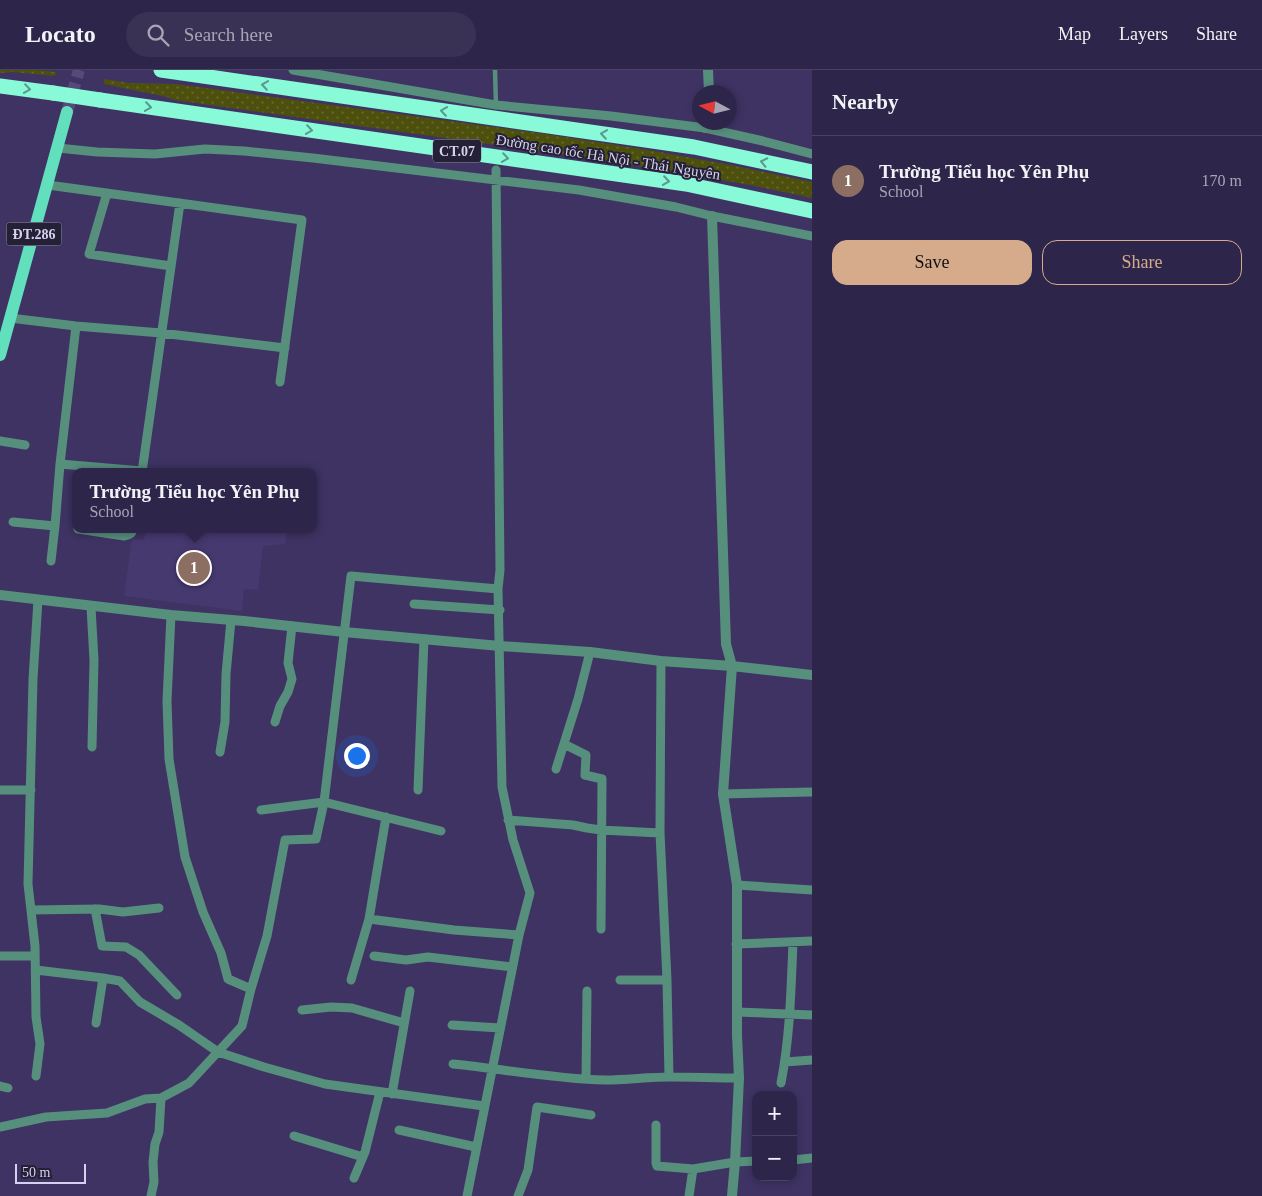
<!DOCTYPE html>
<meta charset="utf-8">
<style>
:root{--surface:#2e264a;--page:#3a3254;--text:#f1f3f6;--muted:#a7a5b5;--line:#494362;--accent:#d6ab8b}
body{margin:0;font-family:"Times New Roman",serif;background:var(--page);color:var(--text)}
.controls{position:absolute;right:15px;bottom:15px;display:grid;overflow:hidden;border-radius:10px;box-shadow:0 2px 8px #0003}
.controls button{width:45px;height:45px;display:grid;place-items:center;padding:0;border:0;border-bottom:1px solid var(--line);background:var(--surface);color:var(--text);font:25px sans-serif}
.compass{position:absolute;left:692px;top:15px;width:45px;height:45px;border-radius:50%;background:var(--surface);box-shadow:0 2px 8px #0003;rotate:277deg}
.scale{position:absolute;left:15px;bottom:12px;width:71px;box-sizing:border-box;padding-left:5px;border:2px solid #d5d1ef;border-top:0;font-size:14px;line-height:18px;white-space:nowrap;color:#d5d1ef;-webkit-text-stroke:4px #242036;paint-order:stroke}
.you{position:absolute;left:356px;top:685px;width:18px;height:18px;margin:-12px;border:4px solid #fff;border-radius:50%;background:#1a73e8;box-shadow:0 0 0 8px #1a73e833}
.badge{display:grid;place-items:center;width:32px;height:32px;border-radius:50%;background:var(--accent);color:#fff;font-size:16px;font-weight:700}
.pin{position:absolute;translate:-50% -50%;border:2px solid #fff;box-shadow:0 1px 5px #0006}
.popup{position:absolute;left:72px;top:398px;width:245px;height:65px;box-sizing:border-box;display:grid;place-content:center;border-radius:10px;background:var(--surface);filter:drop-shadow(0 1px 4px #0005);font-size:16px;white-space:nowrap;color:var(--muted)}
.popup b{font-size:19px;color:var(--text)}
.popup::after{content:'';position:absolute;left:50%;top:100%;margin-left:-10px;border:10px solid transparent;border-top-color:var(--surface)}
.list{margin:0;padding:0;list-style:none}
h2{display:flex;justify-content:space-between;align-items:center;height:65px;margin:0;padding:0 20px;font-size:21px}
h2 small{font-size:16px;font-weight:400;color:var(--muted)}
.list li{display:grid;grid-template-columns:32px 1fr auto;gap:15px;align-items:center;box-sizing:border-box;height:90px;padding:0 20px;border-top:1px solid var(--line)}
.list b{display:block;font-size:19px;white-space:nowrap}
.list p{margin:0;font-size:16px;white-space:nowrap;color:var(--muted)}
.list em{font-size:16px;font-style:normal;color:var(--muted)}
.actions{display:flex;gap:10px;padding:15px 20px}
.actions a{flex:1;padding:11px 0;border:1px solid var(--accent);border-radius:15px;text-align:center;font-size:18px;color:var(--accent)}
.actions .main{background:var(--accent);color:#111}
.icon{flex:none;width:28px;height:28px;fill:none;stroke:currentColor;stroke-width:2;stroke-linecap:round;stroke-linejoin:round}
.map{position:relative;flex:none;width:812px;height:1126px;overflow:hidden}
header{display:flex;align-items:center;gap:30px;box-sizing:border-box;height:70px;padding:0 25px;background:var(--surface);border-bottom:1px solid var(--line)}
header strong{font-size:24px}
nav{display:flex;gap:28px;margin-inline-start:auto;font-size:18px}
.search{width:350px;height:45px;background:var(--page);display:flex;align-items:center;gap:12px;box-sizing:border-box;padding:0 18px;border-radius:28px;color:var(--muted);font-size:19px}
main{display:flex}
aside{flex:1;background:var(--surface)}
.map>svg:first-child{display:block}
.built{fill:#463970}
.grass{fill:url(#grass-dots)}
.lines{fill:none;stroke-linecap:round;stroke-linejoin:round}
.primary-tunnel{stroke:#554b78;stroke-width:12;stroke-dasharray:12 6;stroke-linecap:butt}
.service{stroke:#578f7d;stroke-width:4.5}
.minor{stroke:#578f7d;stroke-width:9}
.tertiary{stroke:#578f7d;stroke-width:10}
.primary{stroke:#62e0bd;stroke-width:12}
.motorway{stroke:#88fad8;stroke-width:15}
.motorway-bridge{stroke:#88fad8;stroke-width:15}
.oneway{stroke:#5b988f}
.labels{text-anchor:middle;stroke-width:4;stroke-linejoin:round;paint-order:stroke}
.shield{fill:#242036;stroke:#a09cb8;stroke-width:1}
.shield-label{font-size:14px;font-weight:bold;fill:#d5d1ef}
.street-label{font-size:15px;fill:#d5d1ef;stroke:#242036}
</style>
<header>
<strong>Locato</strong>
<div class="search"><svg class="icon" aria-label="search" viewBox="0 0 24 24"><circle cx="10" cy="10" r="6"/><path d="M15 15l6 6"/></svg>Search here</div>
<nav><a>Map</a><a>Layers</a><a>Share</a></nav>
</header>
<main>
<div class="map">
<svg width="812" height="1126" viewBox="0 0 812 1126">
<defs>
<pattern id="grass-dots" width="8" height="8" patternUnits="userSpaceOnUse" patternTransform="scale(1.25)"><rect width="8" height="8" fill="#4d500d"/><path d="M2 2h.1M6 6h.1" fill="none" stroke="#666831" stroke-width="1.8" stroke-linecap="round"/></pattern>
</defs>
<rect width="100%" height="100%" fill="#3e3363"/>
<path class="built" d="M146,459H287L285,474L263,476L258,520L244,519L242,541L124,526L132,469L144,470Z"/>
<path class="grass" d="M0,0H35L56,2L55,6L13,2L0,3Z
M104,9L129,13L177,14L545,64L654,81L731,95L812,112V128L750,115L595,89L174,30L167,27L104,14Z"/>
<g class="lines">
<path class="primary-tunnel" d="M67,42L79,0"/>
<path class="service" d="M495,0L496,36"/>
<path class="minor" d="M293,0L496,35L611,46L705,58L763,71L812,84
M58,78L97,82L155,84L205,79L244,81L313,88L579,120L676,137L712,146L812,166
M48,115L302,150L280,312
M107,123L89,184L171,196
M10,248L76,256L161,263L285,278
M0,371L25,375
M60,394L142,401
M142,402L180,133
M13,452L55,456
M78,459L124,466C129,465 132,464 133,459
M51,491L55,456L60,394L76,256
M414,534L500,540
M91,537L94,590L92,677
M171,545L167,631L169,689L185,787L203,842L221,883L228,909L251,919
M661,591L660,763L667,910L669,1007
M275,652L280,636L288,622L292,609L288,593L292,556
M564,674L586,685L585,705L602,709L601,859
M220,682L225,652L226,604L231,550
M556,699L578,629L590,582
M0,720H31
M418,720L424,569
M723,724L812,722
M261,740L324,732L441,761
M508,750L573,755L587,758L601,760L660,763
M737,815L812,820
M95,839L102,876L126,877L139,885L177,925
M31,840L99,839L123,842L159,838
M369,849L454,860L519,865
M736,874L812,871
M0,886H35
M374,886L406,890L428,887L512,897
M36,900L103,908L120,911L140,932L179,955L218,982L264,997L325,1014L484,1036
M351,910L369,849L386,747
M620,910H667
M302,940L331,937L352,938L404,953
M737,942L812,945
M96,953L103,908
M452,955L500,958
M785,992L812,990
M453,994C504,999 554,1009 605,1010C627,1010 648,1007 670,1007C693,1007 716,1008 739,1008
M36,1006L40,974L36,947L35,876L28,814L33,609L38,530
M586,1009L587,921
M781,1013C790,967 791,920 793,872
M0,1016L8,1018
M392,1024L410,921
M656,1055V1093L657,1096L693,1099L735,1092L756,1091
M0,1057L46,1047L107,1043L145,1029L161,1028L189,1013L242,956L251,919L267,866L285,770L316,769L324,732L351,506L498,519
M399,1060L476,1077
M294,1066L363,1087
M793,1090L812,1088
M354,1108L365,1082L380,1022
M151,1126L154,1112L153,1092L155,1074L159,1062L161,1028
M467,1126L519,865L530,823L513,770L502,717L498,519L500,500L496,100
M518,1126L528,1100L537,1037L591,1045
M689,1126L693,1099"/>
<path class="tertiary" d="M708,0L709,22
M705,58L706,52
M712,146L726,574L732,596L723,724L737,815V965L739,1008L735,1092L732,1126
M0,525L171,545L244,551L344,562L500,576L590,582L661,591L732,596L812,605"/>
<path class="primary" d="M0,285L67,42"/>
<path class="motorway" d="M161,0L694,77L812,102
M0,16L53,23
M100,30L686,114L812,141"/>
<path class="motorway-bridge" d="M53,23L100,30"/>
</g>
<defs><path id="oneway-chevron" d="M-2-3.5L2.5 0L-2 3.5" fill="none" stroke-width="1.6" stroke-linecap="round" stroke-linejoin="round" transform="scale(1.25)"/></defs>
<g class="oneway">
<use href="#oneway-chevron" transform="translate(265 15) rotate(-172)"/>
<use href="#oneway-chevron" transform="translate(27 19) rotate(8)"/>
<use href="#oneway-chevron" transform="translate(148 37) rotate(8)"/>
<use href="#oneway-chevron" transform="translate(444 41) rotate(-172)"/>
<use href="#oneway-chevron" transform="translate(309 60) rotate(8)"/>
<use href="#oneway-chevron" transform="translate(604 64) rotate(-172)"/>
<use href="#oneway-chevron" transform="translate(505 88) rotate(8)"/>
<use href="#oneway-chevron" transform="translate(764 92) rotate(-168)"/>
<use href="#oneway-chevron" transform="translate(666 111) rotate(8)"/>
</g>
<g class="labels">
<g class="shield">
<rect x="433" y="69.5" width="48" height="23" rx="4"/>
<rect x="6.5" y="152.5" width="55" height="23" rx="4"/>
</g>
<g class="shield-label">
<text x="457" y="86">CT.07</text>
<text x="34" y="169">ĐT.286</text>
</g>
<g class="street-label">
<text transform="translate(608 87) rotate(9)" y="5">Đường cao tốc Hà Nội - Thái Nguyên</text>
</g>
</g>
</svg>
<div class="controls">
<button>+</button>
<button>−</button>
</div>
<svg class="compass" viewBox="-18 -18 36 36"><path d="M0-13l5 13h-10z" fill="#e53935"/><path d="M0 13l5-13h-10z" fill="#a7a5b5"/></svg>
<div class="scale">50 m</div>
<div class="you"></div>
<div class="pin badge" style="left:194px;top:498px;background:#8d6e63">1</div>
<div class="popup"><b>Trường Tiểu học Yên Phụ</b>School</div>
</div>
<aside>
<h2>Nearby<small></small></h2>
<ul class="list">
<li><span class="badge" style="background:#8d6e63">1</span><div><b>Trường Tiểu học Yên Phụ</b><p>School</p></div><em>170 m</em></li>
</ul>
<div class="actions"><a class="main">Save</a><a>Share</a></div>
</aside>
</main>
